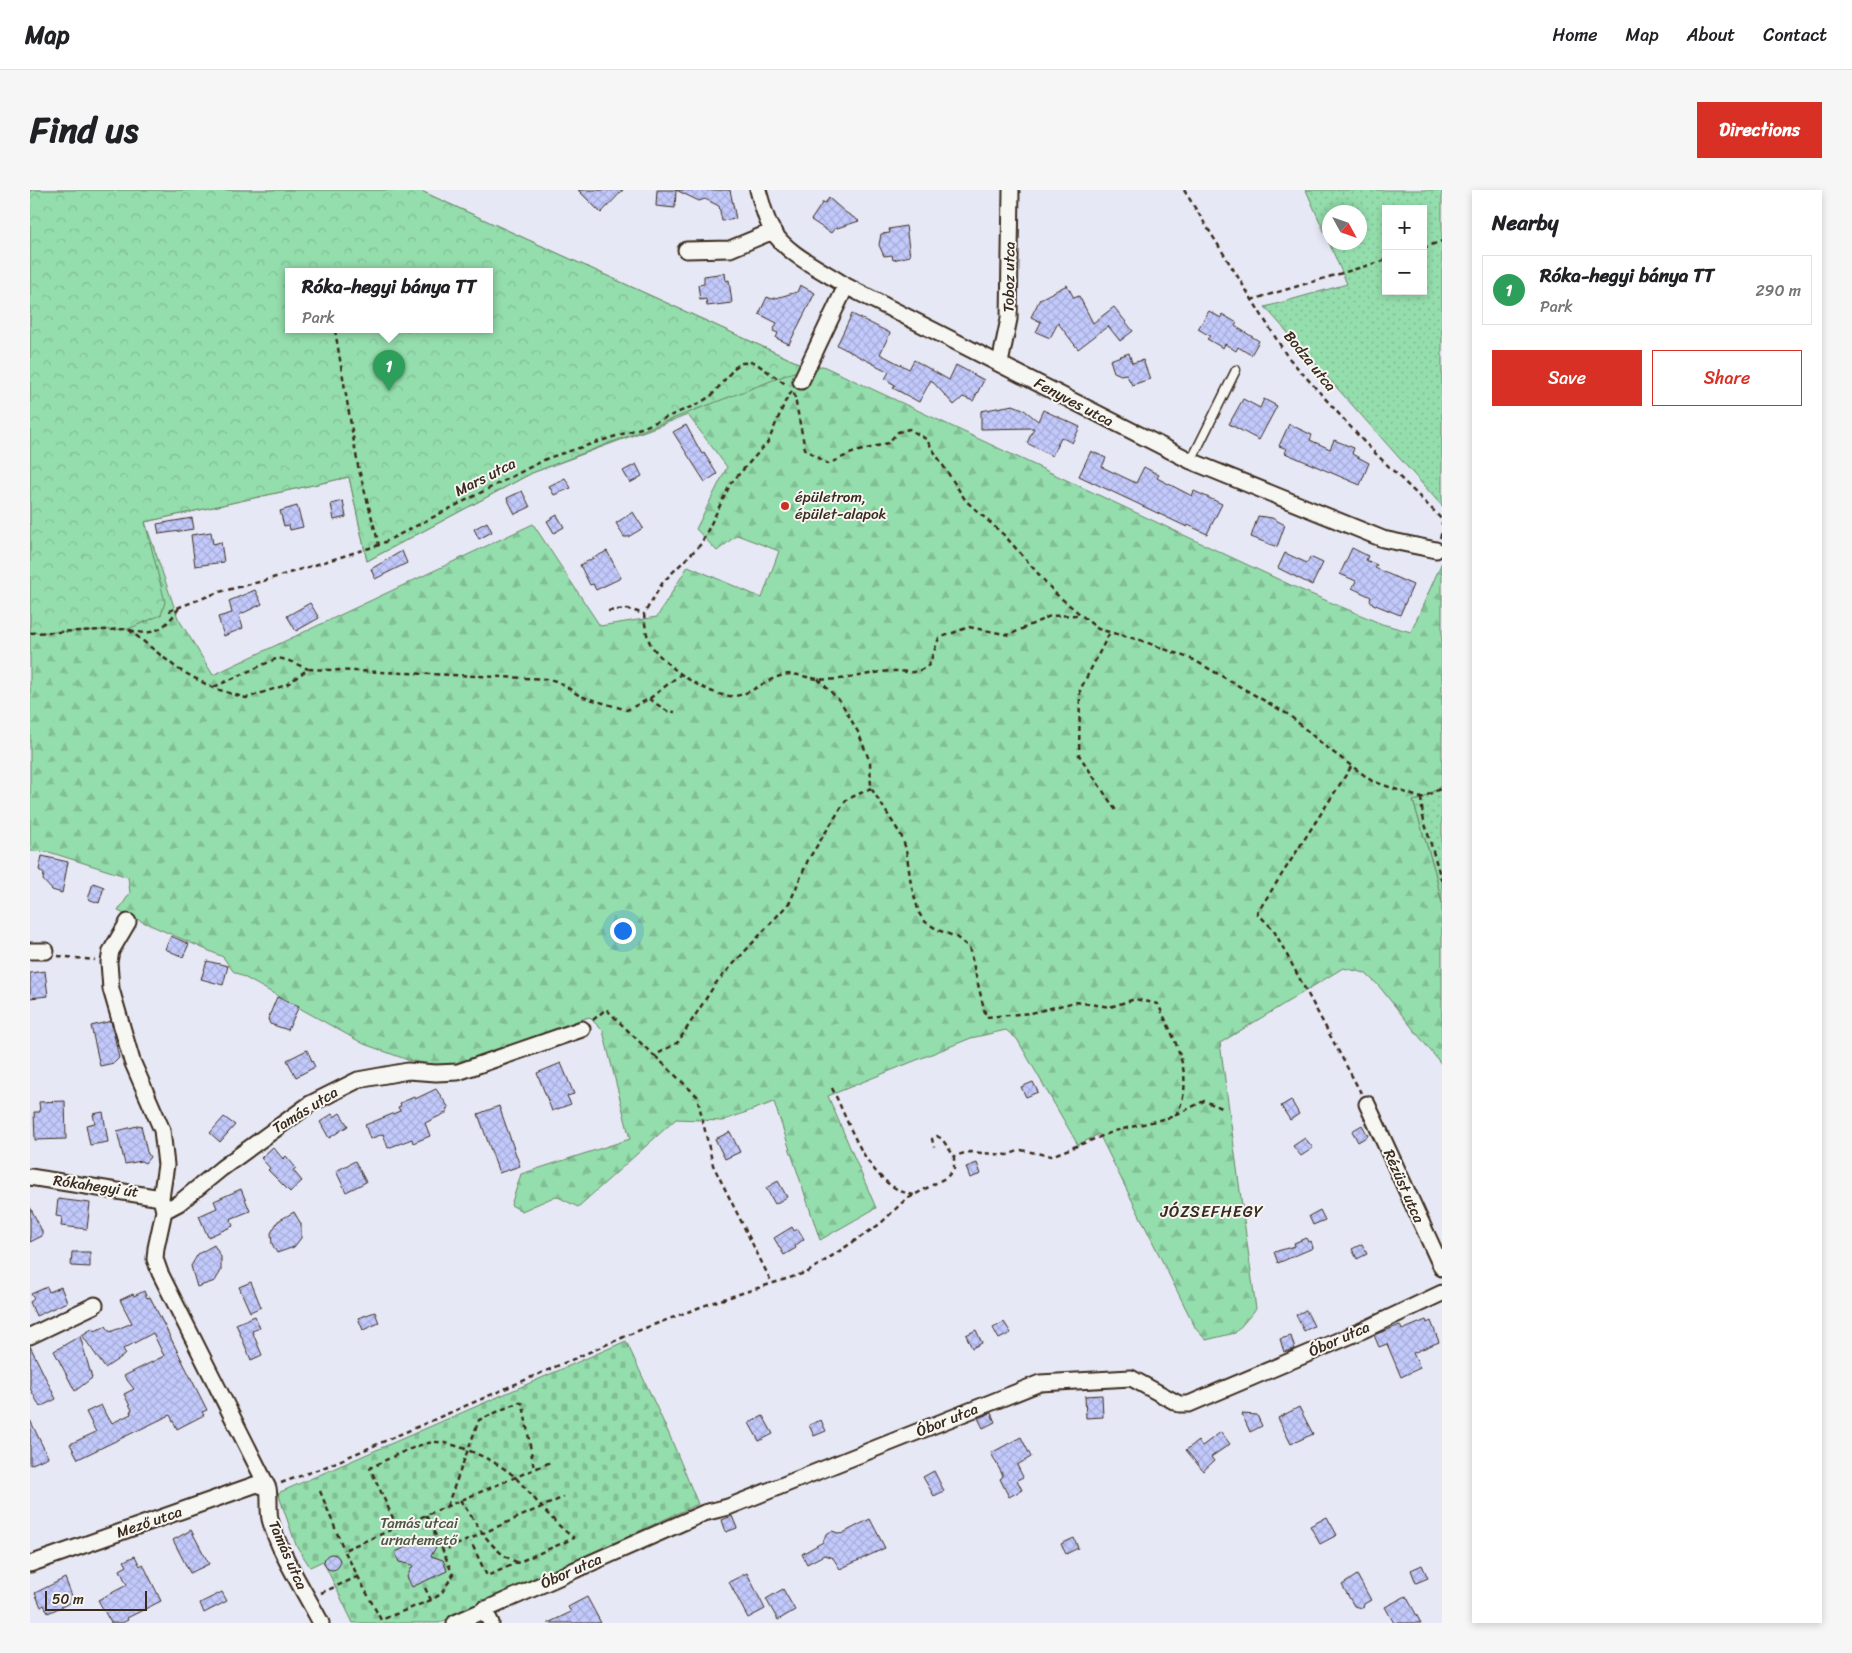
<!DOCTYPE html>
<meta charset="utf-8">
<style>
:root{--surface:#fff;--page:#f6f6f6;--text:#202124;--muted:#757577;--line:#e0e0e0;--accent:#d93025}
body{margin:0;font-family:Sriracha,sans-serif;background:var(--page);color:var(--text)}
.controls{position:absolute;right:15px;top:15px;display:grid;overflow:hidden;border-radius:0px;box-shadow:0 2px 8px #0003}
.controls button{width:45px;height:45px;display:grid;place-items:center;padding:0;border:0;border-bottom:1px solid var(--line);background:var(--surface);color:var(--text);font:25px sans-serif}
.compass{position:absolute;left:1292px;top:15px;width:45px;height:45px;border-radius:50%;background:var(--surface);box-shadow:0 2px 8px #0003;rotate:130deg}
.scale{position:absolute;left:15px;bottom:12px;width:102px;box-sizing:border-box;padding-left:5px;border:2px solid #3b2a1e;border-top:0;font-size:14px;line-height:18px;white-space:nowrap;color:#3b2a1e;-webkit-text-stroke:4px #f6f6f2;paint-order:stroke}
.you{position:absolute;left:592px;top:740px;width:18px;height:18px;margin:-12px;border:4px solid #fff;border-radius:50%;background:#1a73e8;box-shadow:0 0 0 8px #1a73e833}
.badge{display:grid;place-items:center;width:32px;height:32px;border-radius:50%;background:var(--accent);color:#fff;font-size:16px;font-weight:700}
.pin{position:absolute;translate:-50% -41px;filter:drop-shadow(0 1px 2px #0008)}
.pin::after{content:'';position:absolute;top:26px;width:18px;height:15px;background:inherit;clip-path:polygon(0 0,100% 0,50% 100%)}
.popup{position:absolute;left:255px;top:78px;width:208px;height:65px;box-sizing:border-box;display:grid;place-content:center;border-radius:0px;background:var(--surface);filter:drop-shadow(0 1px 4px #0005);font-size:16px;white-space:nowrap;color:var(--muted)}
.popup b{font-size:19px;color:var(--text)}
.popup::after{content:'';position:absolute;left:50%;top:100%;margin-left:-10px;border:10px solid transparent;border-top-color:var(--surface)}
.list{margin:0;padding:0;list-style:none}
h2{display:flex;justify-content:space-between;align-items:center;height:65px;margin:0;padding:0 20px;font-size:21px}
h2 small{font-size:16px;font-weight:400;color:var(--muted)}
.list li{display:grid;grid-template-columns:32px 1fr auto;gap:15px;align-items:center;box-sizing:border-box;height:70px;margin:0 10px 10px;padding:0 10px;border:1px solid var(--line);border-radius:0px}
.list b{display:block;font-size:19px;white-space:nowrap}
.list p{margin:0;font-size:16px;white-space:nowrap;color:var(--muted)}
.list em{font-size:16px;font-style:normal;color:var(--muted)}
.actions{display:flex;gap:10px;padding:15px 20px}
.actions a{flex:1;padding:11px 0;border:1px solid var(--accent);border-radius:0px;text-align:center;font-size:18px;color:var(--accent)}
.actions .main{background:var(--accent);color:#fff}
.map{position:relative;flex:none;width:1412px;height:1433px;overflow:hidden;border-radius:0px}
header{display:flex;align-items:center;gap:30px;box-sizing:border-box;height:70px;padding:0 25px;background:var(--surface);border-bottom:1px solid var(--line)}
header strong{font-size:24px}
nav{display:flex;gap:28px;margin-inline-start:auto;font-size:18px}
.intro{display:flex;align-items:center;justify-content:space-between;box-sizing:border-box;height:120px;padding:0 30px}
h1{margin:0;font-size:35px}
.button{padding:12px 22px;border-radius:0px;background:var(--accent);color:#fff;font-size:18px;font-weight:700}
main{display:flex;gap:30px;padding:0 30px}
aside{flex:1;background:var(--surface);border-radius:0px;box-shadow:0 2px 8px #0003}
.map>svg:first-child{display:block}
.grass{fill:url(#grass-dots);stroke:#688465;fill-rule:evenodd}
.forest{fill:url(#forest-firs);stroke:#688465;fill-rule:evenodd}
.cemetery{fill:url(#cemetery-stones);stroke:#688465}
.park{fill:url(#park-crowns);stroke:#688465;fill-rule:evenodd}
.building{fill:url(#building-cross-hatch);stroke:#3b2a1e}
.lines{fill:none;stroke-linecap:round;stroke-linejoin:round}
.service-casing{stroke:#3b2a1e;stroke-width:11}
.minor-casing{stroke:#3b2a1e;stroke-width:19}
.path{stroke:#3b2a1e;stroke-width:2.5;stroke-dasharray:5 4;stroke-linecap:butt}
.service{stroke:#f6f6f2;stroke-width:8}
.minor{stroke:#f6f6f2;stroke-width:15}
.poi-dot{fill:#c8321e;stroke:#f6f6f2;stroke-width:2}
.labels{text-anchor:middle;stroke-width:4;stroke-linejoin:round;paint-order:stroke}
.street-label{font-size:15px;fill:#3b2a1e;stroke:#f6f6f2}
.poi-label{font-size:15px;fill:#3b2a1e;stroke:#f6f6f2;text-anchor:start}
.park-label{font-size:15px;fill:#515742;stroke:#f6f6f2}
.neighbourhood-label{font-size:16px;letter-spacing:1px;fill:#3b2a1e;stroke:#f6f6f2}
</style>
<header>
<strong>Map</strong>
<nav><a>Home</a><a>Map</a><a>About</a><a>Contact</a></nav>
</header>
<div class="intro"><h1>Find us</h1><a class="button">Directions</a></div>
<main>
<div class="map">
<svg width="1412" height="1433" viewBox="0 0 1412 1433">
<defs>
<pattern id="grass-dots" width="8" height="8" patternUnits="userSpaceOnUse" patternTransform="scale(1.25)"><rect width="8" height="8" fill="#94ddac"/><path d="M2 2h.1M6 6h.1" fill="none" stroke="#80be94" stroke-width="1.8" stroke-linecap="round"/></pattern>
<pattern id="forest-firs" width="22" height="20" patternUnits="userSpaceOnUse" patternTransform="scale(1.25)"><rect width="22" height="20" fill="#94ddac"/><path d="M5 1l3.5 6h-7zM16 11l3.5 6h-7z" fill="#80be94"/></pattern>
<pattern id="cemetery-stones" width="16" height="16" patternUnits="userSpaceOnUse" patternTransform="scale(1.25)"><rect width="16" height="16" fill="#94ddac"/><path d="M2 7V4a2 2 0 0 1 4 0v3zM10 15v-3a2 2 0 0 1 4 0v3z" fill="#80be94"/></pattern>
<pattern id="park-crowns" width="20" height="18" patternUnits="userSpaceOnUse" patternTransform="scale(1.25)"><rect width="20" height="18" fill="#94ddac"/><path d="M2 6a3 3 0 1 1 6 0M12 15a3 3 0 1 1 6 0" fill="none" stroke="#80be94"/></pattern>
<pattern id="building-cross-hatch" width="8" height="8" patternUnits="userSpaceOnUse" patternTransform="scale(1.25)"><rect width="8" height="8" fill="#c2c9fb"/><path d="M0 0l8 8M0 8l8-8" fill="none" stroke="#a8add7"/></pattern>
</defs>
<rect width="100%" height="100%" fill="#e6e8f5"/>
<filter id="ink" filterUnits="userSpaceOnUse"><feTurbulence type="fractalNoise" baseFrequency=".02" numOctaves="2"/><feDisplacementMap in="SourceGraphic" scale="10" xChannelSelector="R" yChannelSelector="G"/><feConvolveMatrix kernelMatrix="1 2 1 2 8 2 1 2 1" color-interpolation-filters="sRGB"/></filter>
<g filter="url(#ink)">
<path class="grass" d="M1276,0H1412V316L1235,117L1317,94ZM1356,19H1393V101H1356ZM1300,22H1330V52H1300Z
M1412,595V714L1405,682L1383,611L1392,609Z"/>
<path class="forest" d="M0,0H389L777,177L793,176L1269,399L1352,434L1381,442L1412,372V595L1392,609L1383,611L1405,682L1412,714V875L1348,795L1335,783L1313,778L1190,853L1226,1119L1205,1143L1176,1150L1166,1139L1069,944L1048,955L987,849L976,840L941,848L798,906L846,1018L790,1050L744,912L692,931L646,929L548,1017L526,1006L492,1021L481,1015L491,984L600,949L573,841L559,827L423,875L400,874L378,870L334,854L203,781L193,767L88,721L100,703L98,687L19,662L0,661ZM259,82H459V140H259ZM658,225L697,277L666,339L687,361L707,345L749,361L732,408L658,376L627,427L570,436L503,334L183,485L148,428L115,332L319,287L337,371L502,283Z"/>
<path class="cemetery" d="M596,1151L639,1244L668,1314L409,1433H323L293,1371L280,1377L266,1355L248,1303Z"/>
<path class="park" d="M0,0H389L777,177L502,283L337,371L319,287L115,332L135,412L131,425L98,439L0,443ZM259,82H459V140H259Z"/>
<path class="building" d="M548,0H593L571,23Z
M627,0H700L706,29L692,31L689,16L675,9L669,11L646,0L645,18L626,16Z
M799,8L815,22L829,31L804,39L801,43L781,30L793,12L795,13Z
M876,36L880,66L863,70L862,65L854,66L849,55L851,44L860,43L859,39Z
M695,83L696,91L699,90L702,113L677,116L676,109L670,110L668,95L674,94V86Z
M770,95L785,103L759,154L746,148L748,143L743,141L747,133L729,124L737,107L742,109L767,102Z
M1037,95L1044,108L1049,106L1063,133L1084,117L1103,141L1090,151L1078,136L1048,159L1028,133L1020,148L1006,142L1011,132L1001,127L1010,109Z
M1179,121L1191,128L1192,124L1207,133L1205,136L1229,151L1221,165L1208,157L1206,161L1195,154L1193,158L1177,149L1180,146L1168,139Z
M822,124L860,143L850,164L879,179L884,170L919,190L926,175L954,190L943,211L933,207L924,215L901,190L889,212L863,198L865,195L855,189L859,182L807,155Z
M1099,163L1102,173L1113,170L1120,189L1102,195L1096,184L1091,185L1084,182L1080,170Z
M1213,209L1230,218L1234,209L1247,216L1229,250L1199,234Z
M983,215L993,219L1008,231L1013,220L1050,237L1042,253L1031,247L1022,266L997,253L1004,238L951,239V221Z
M1259,234L1282,245L1280,250L1300,259L1304,250L1324,258L1322,264L1339,273L1330,295L1255,263L1257,259L1249,256Z
M656,235L672,264L674,263L687,284L675,292L643,242Z
M1061,261L1076,268L1072,277L1106,293L1114,277L1129,285L1127,288L1162,306L1164,301L1192,314L1177,344L1158,335L1157,337L1049,286Z
M606,274L612,286L600,293L593,281Z
M535,288L541,298L524,305L519,296Z
M492,301L500,317L485,324L477,308Z
M313,311L316,327L304,330L301,314Z
M267,316L273,337L260,340L259,335L254,336L250,321Z
M603,322L613,338L598,347H594L586,333Z
M527,325L534,337L524,343L517,331Z
M1228,326L1242,328L1255,335L1247,357L1221,347Z
M162,328L164,339L129,344L127,334Z
M457,332L462,342L449,349L444,339Z
M181,342L183,354L191,352L194,372L165,376L161,345Z
M1322,358L1338,366L1336,370L1347,375L1345,378L1383,395L1370,425L1343,414L1340,410L1341,407L1322,398L1326,391L1310,384Z
M372,361L377,373L345,389L341,379Z
M577,361L591,388L566,400L563,394L560,395L550,375Z
M1255,363L1277,373L1280,367L1293,373L1282,395L1248,378Z
M225,400L232,414L209,425L213,438L194,446L188,427L202,423L199,411Z
M280,413L289,428L266,441L257,426Z
M12,666L38,672L32,703L22,700L13,690L14,684L9,680Z
M63,693L74,697L69,713L58,709Z
M141,746L159,754L153,767L135,759Z
M177,771L198,776L193,795L171,789Z
M15,781L18,806L0,808V783Z
M247,807L269,816L258,840L240,834L238,829Z
M81,831L89,868L84,873L70,876L61,836Z
M277,860L285,877L266,887L257,870Z
M531,873L544,904L537,906L541,914L522,921L507,883Z
M1003,892L1008,902L996,907L991,897Z
M406,899L419,918L416,919L418,922L395,933L400,946L383,953L382,949L358,958L353,944L340,949L335,935L370,921L368,917L371,916L370,913L384,907L385,909Z
M1261,910L1269,924L1260,930L1251,916Z
M35,911L36,949L5,950L4,922H10L9,912Z
M469,916L490,976L469,983L448,924Z
M73,922L78,952L60,955L56,935L65,933L63,924Z
M310,923L318,936L299,948L290,932L302,924L304,927Z
M194,927L205,935L190,952L180,943Z
M111,935L117,962L120,967L115,973L111,971L95,974L87,941Z
M1332,935L1338,946L1328,952L1322,941Z
M700,942L710,962L695,969L685,949Z
M1275,948L1283,958L1271,966L1263,956Z
M243,957L253,969L256,966L266,978L263,980L272,991L260,1002L238,980L240,978L231,968Z
M325,971L336,992L316,1002L306,981Z
M947,973L951,984L940,988L936,977Z
M748,991L757,1007L745,1014L736,998Z
M211,999L220,1021L200,1029L203,1036L178,1047L169,1026L187,1018L184,1011Z
M28,1009L60,1013L57,1039L31,1036L32,1027L26,1026Z
M0,1017L12,1041V1046L0,1052Z
M1290,1020L1295,1030L1283,1035L1279,1026Z
M264,1022L271,1034V1048L264,1057L247,1063L242,1054L241,1043L248,1031Z
M762,1037L764,1041L768,1039L774,1049L765,1056L766,1058L754,1065L744,1048Z
M1276,1048L1278,1052L1281,1051L1283,1058L1248,1073L1244,1062L1265,1056L1264,1053Z
M1332,1054L1337,1064L1327,1069L1322,1059Z
M184,1055L191,1067V1081L185,1091L167,1097L161,1076L168,1064Z
M42,1062H60V1077L41,1076Z
M221,1092L231,1117L220,1122L209,1097Z
M17,1097L19,1102L31,1097L37,1112L6,1126L0,1112L4,1109L1,1104Z
M114,1101L117,1108L120,1107L177,1220L172,1222L174,1225L147,1239L140,1225L48,1269L40,1254L66,1242L56,1222L71,1215L78,1229H80L82,1233L101,1224L100,1221L102,1220L94,1204L104,1199L94,1186L134,1166L123,1143L93,1159L96,1164L75,1178L52,1145L63,1138L65,1141L76,1136L80,1142L102,1133L90,1110L103,1104L104,1106Z
M1276,1120L1284,1136L1274,1141L1266,1125Z
M345,1122L349,1133L333,1140L328,1128Z
M225,1126L230,1138L222,1141L232,1165L221,1170L206,1134Z
M1396,1130L1397,1133L1401,1131L1409,1152L1383,1163L1390,1178L1371,1187L1357,1154L1349,1157L1344,1145L1370,1135L1372,1140Z
M974,1132L981,1143L969,1149L963,1138Z
M946,1140L952,1153L942,1158L936,1145Z
M50,1146L62,1188L45,1201L24,1161Z
M1261,1146L1265,1159L1254,1162L1250,1149Z
M0,1156L26,1209L10,1217L0,1198Z
M1072,1205L1073,1227L1056,1228L1055,1206Z
M1269,1217L1283,1244L1261,1254L1248,1228Z
M961,1223L965,1232L953,1238L948,1228Z
M1212,1224L1227,1225L1232,1236L1220,1242Z
M733,1226L743,1244L729,1251L719,1233Z
M0,1230L18,1267L0,1275Z
M791,1230L796,1241L784,1246L779,1235Z
M1191,1242L1200,1254L1181,1267L1184,1271L1173,1281L1156,1260L1168,1251L1172,1256Z
M991,1247L1001,1267L987,1275L993,1287L987,1290L992,1300L979,1307L970,1289L973,1286L961,1263Z
M904,1281L914,1301L904,1306L893,1287Z
M702,1326L707,1338L696,1342L692,1330Z
M1297,1327L1307,1345L1290,1354L1280,1336Z
M840,1329L855,1358L810,1379L803,1368L794,1365L777,1374L772,1364L793,1352L796,1344L802,1341L811,1344Z
M161,1340L179,1374L160,1383L143,1350Z
M399,1347L404,1348L407,1355L401,1366L413,1370L417,1381L382,1397L377,1387L383,1375L369,1372L365,1362Z
M1044,1348L1048,1358L1036,1364L1031,1354Z
M294 1372a8 8 0 1 1 16 0a8 8 0 1 1-16 0Z
M105,1366L110,1376L113,1374L131,1411L97,1428L98,1430L92,1433H81L68,1410L97,1395L90,1380L97,1376L94,1371Z
M1392,1375L1398,1388L1386,1393L1381,1380Z
M717,1383L735,1419L718,1428L699,1392Z
M1327,1385L1341,1410L1334,1414L1333,1418L1324,1416L1312,1395Z
M35,1388L44,1411L18,1423L14,1415L11,1417L5,1403Z
M753,1399L765,1420L748,1430L736,1409Z
M192,1402L197,1411L174,1423L170,1413Z
M1376,1406L1391,1433H1364L1355,1417Z
M557,1407L571,1433H518L541,1422L538,1417Z"/>
<g class="lines">
<defs>
<path id="service" d="M1161,271L1206,180"/>
<path id="minor" d="M728,0C732,14 735,28 742,40C757,65 793,80 816,96L1161,271L1353,349L1406,360
M656,60L700,59L743,41
M970,173L979,129L981,0
M771,191L816,96
M98,732L81,761L79,772L81,799L102,871L132,940L136,975L131,1008L134,1021L126,1058L125,1069L130,1083L238,1298C240,1308 238,1319 240,1329C248,1361 275,1402 291,1433
M0,761H16
M1337,914L1412,1078
M0,987L131,1008
M134,1021L149,1013L192,978L280,914L328,890L378,881L406,883L428,882L552,839
M0,1146L65,1115
M0,1374L227,1294L238,1298
M454,1419L461,1433
M425,1433L674,1323L698,1317L1010,1193L1101,1188L1149,1214H1159L1329,1142L1412,1103"/>
</defs>
<use href="#service" class="service-casing"/>
<use href="#minor" class="minor-casing"/>
<path class="path" d="M1154,0L1257,166L1335,253L1404,321L1412,330V335
M1393,58L1412,51
M1221,110L1356,70
M305,140L328,276L349,355
M762,201L755,212L738,252L701,293L671,354L633,392L614,424C615,434 616,444 620,453C632,475 681,509 705,506C725,503 741,484 762,484C771,485 779,488 788,489C812,492 836,483 860,481C878,480 882,487 899,475L909,448L939,437L979,445L1020,426L1048,425
M764,203L775,259L798,274L822,263L858,253L868,242L879,239L896,249L936,311L975,346L1026,404L1068,439L1110,450L1164,470L1259,525L1296,557L1342,591L1391,608L1412,598
M1410,348L1412,342
M139,421L189,402L233,391L349,355L518,268L614,237L670,213L682,205L706,176L712,173L724,172L757,195
M578,421L598,419L614,424
M100,440C124,448 136,437 149,418
M0,443L98,439L148,479L183,498L216,508L256,495L278,479L519,489L529,492L550,506L597,520L619,509L651,484
M1079,444L1050,500L1049,565L1087,622
M788,489L811,512L828,542L840,572L841,598L871,645L876,659L881,694L889,723L894,731L908,740L926,747L939,757L956,827L1001,823L1045,812L1080,817L1105,809L1128,814C1144,848 1168,891 1145,926L1085,941L1021,966L991,960L977,965L939,962L924,966
M184,497L248,468L257,470L278,479
M619,509L637,521L645,522
M1321,577L1227,723L1243,739L1331,903
M1391,608L1393,627L1412,692
M28,766L65,770
M563,830L576,819L624,866L648,852L686,793L760,712L778,670L816,610L841,598
M625,866L667,906L683,975L742,1093
M802,898C821,936 838,997 884,1005
M1146,925L1174,911L1192,918
M251,1293L295,1277L610,1140L681,1113L778,1082L850,1034L875,1010L917,987L924,979V966L912,949L907,946L902,949L904,957
M290,1301L314,1360
M430,1310C446,1332 461,1363 487,1372
M417,1316L449,1230L489,1212L493,1214L504,1279
M396,1325L413,1361L534,1307
M367,1337L340,1278C356,1270 389,1252 407,1252C428,1253 471,1273 486,1288C505,1308 521,1331 544,1348L457,1386L441,1352
M395,1398L401,1410L411,1404L423,1385L413,1361
M291,1403L327,1387
M401,1410L351,1430L314,1360L521,1272"/>
<use href="#service" class="service"/>
<use href="#minor" class="minor"/>
</g>
</g>
<circle class="poi-dot" cx="755" cy="316" r="5"/>
<g class="labels">
<g class="street-label">
<text transform="translate(979 87) rotate(-89)" y="5">Toboz utca</text>
<text transform="translate(1280 171) rotate(51)" y="5">Bodza utca</text>
<text transform="translate(1044 212) rotate(28)" y="5">Fenyves utca</text>
<text transform="translate(455 287) rotate(-27)" y="5">Mars utca</text>
<text transform="translate(275 920) rotate(-32)" y="5">Tamás utca</text>
<text transform="translate(66 996) rotate(8)" y="5">Rókahegyi út</text>
<text transform="translate(1374 996) rotate(66)" y="5">Rézüst utca</text>
<text transform="translate(1309 1149) rotate(-24)" y="5">Óbor utca</text>
<text transform="translate(917 1230) rotate(-22)" y="5">Óbor utca</text>
<text transform="translate(119 1332) rotate(-19)" y="5">Mező utca</text>
<text transform="translate(258 1365) rotate(66)" y="5">Tamás utca</text>
<text transform="translate(541 1381) rotate(-24)" y="5">Óbor utca</text>
</g>
<g class="poi-label">
<text x="765" y="312">épületrom,<tspan x="765" dy="17">épület-alapok</tspan></text>
</g>
<g class="park-label">
<text x="389" y="1338">Tamás utcai<tspan x="389" dy="17">urnatemető</tspan></text>
</g>
<g class="neighbourhood-label">
<text x="1182" y="1027">JÓZSEFHEGY</text>
</g>
</g>
</svg>
<div class="controls">
<button>+</button>
<button>−</button>
</div>
<svg class="compass" viewBox="-18 -18 36 36"><path d="M0-13l5 13h-10z" fill="#e53935"/><path d="M0 13l5-13h-10z" fill="#757577"/></svg>
<div class="scale">50 m</div>
<div class="you"></div>
<div class="pin badge" style="left:359px;top:201px;background:#2e9e5b">1</div>
<div class="popup"><b>Róka-hegyi bánya TT</b>Park</div>
</div>
<aside>
<h2>Nearby<small></small></h2>
<ul class="list">
<li><span class="badge" style="background:#2e9e5b">1</span><div><b>Róka-hegyi bánya TT</b><p>Park</p></div><em>290 m</em></li>
</ul>
<div class="actions"><a class="main">Save</a><a>Share</a></div>
</aside>
</main>
